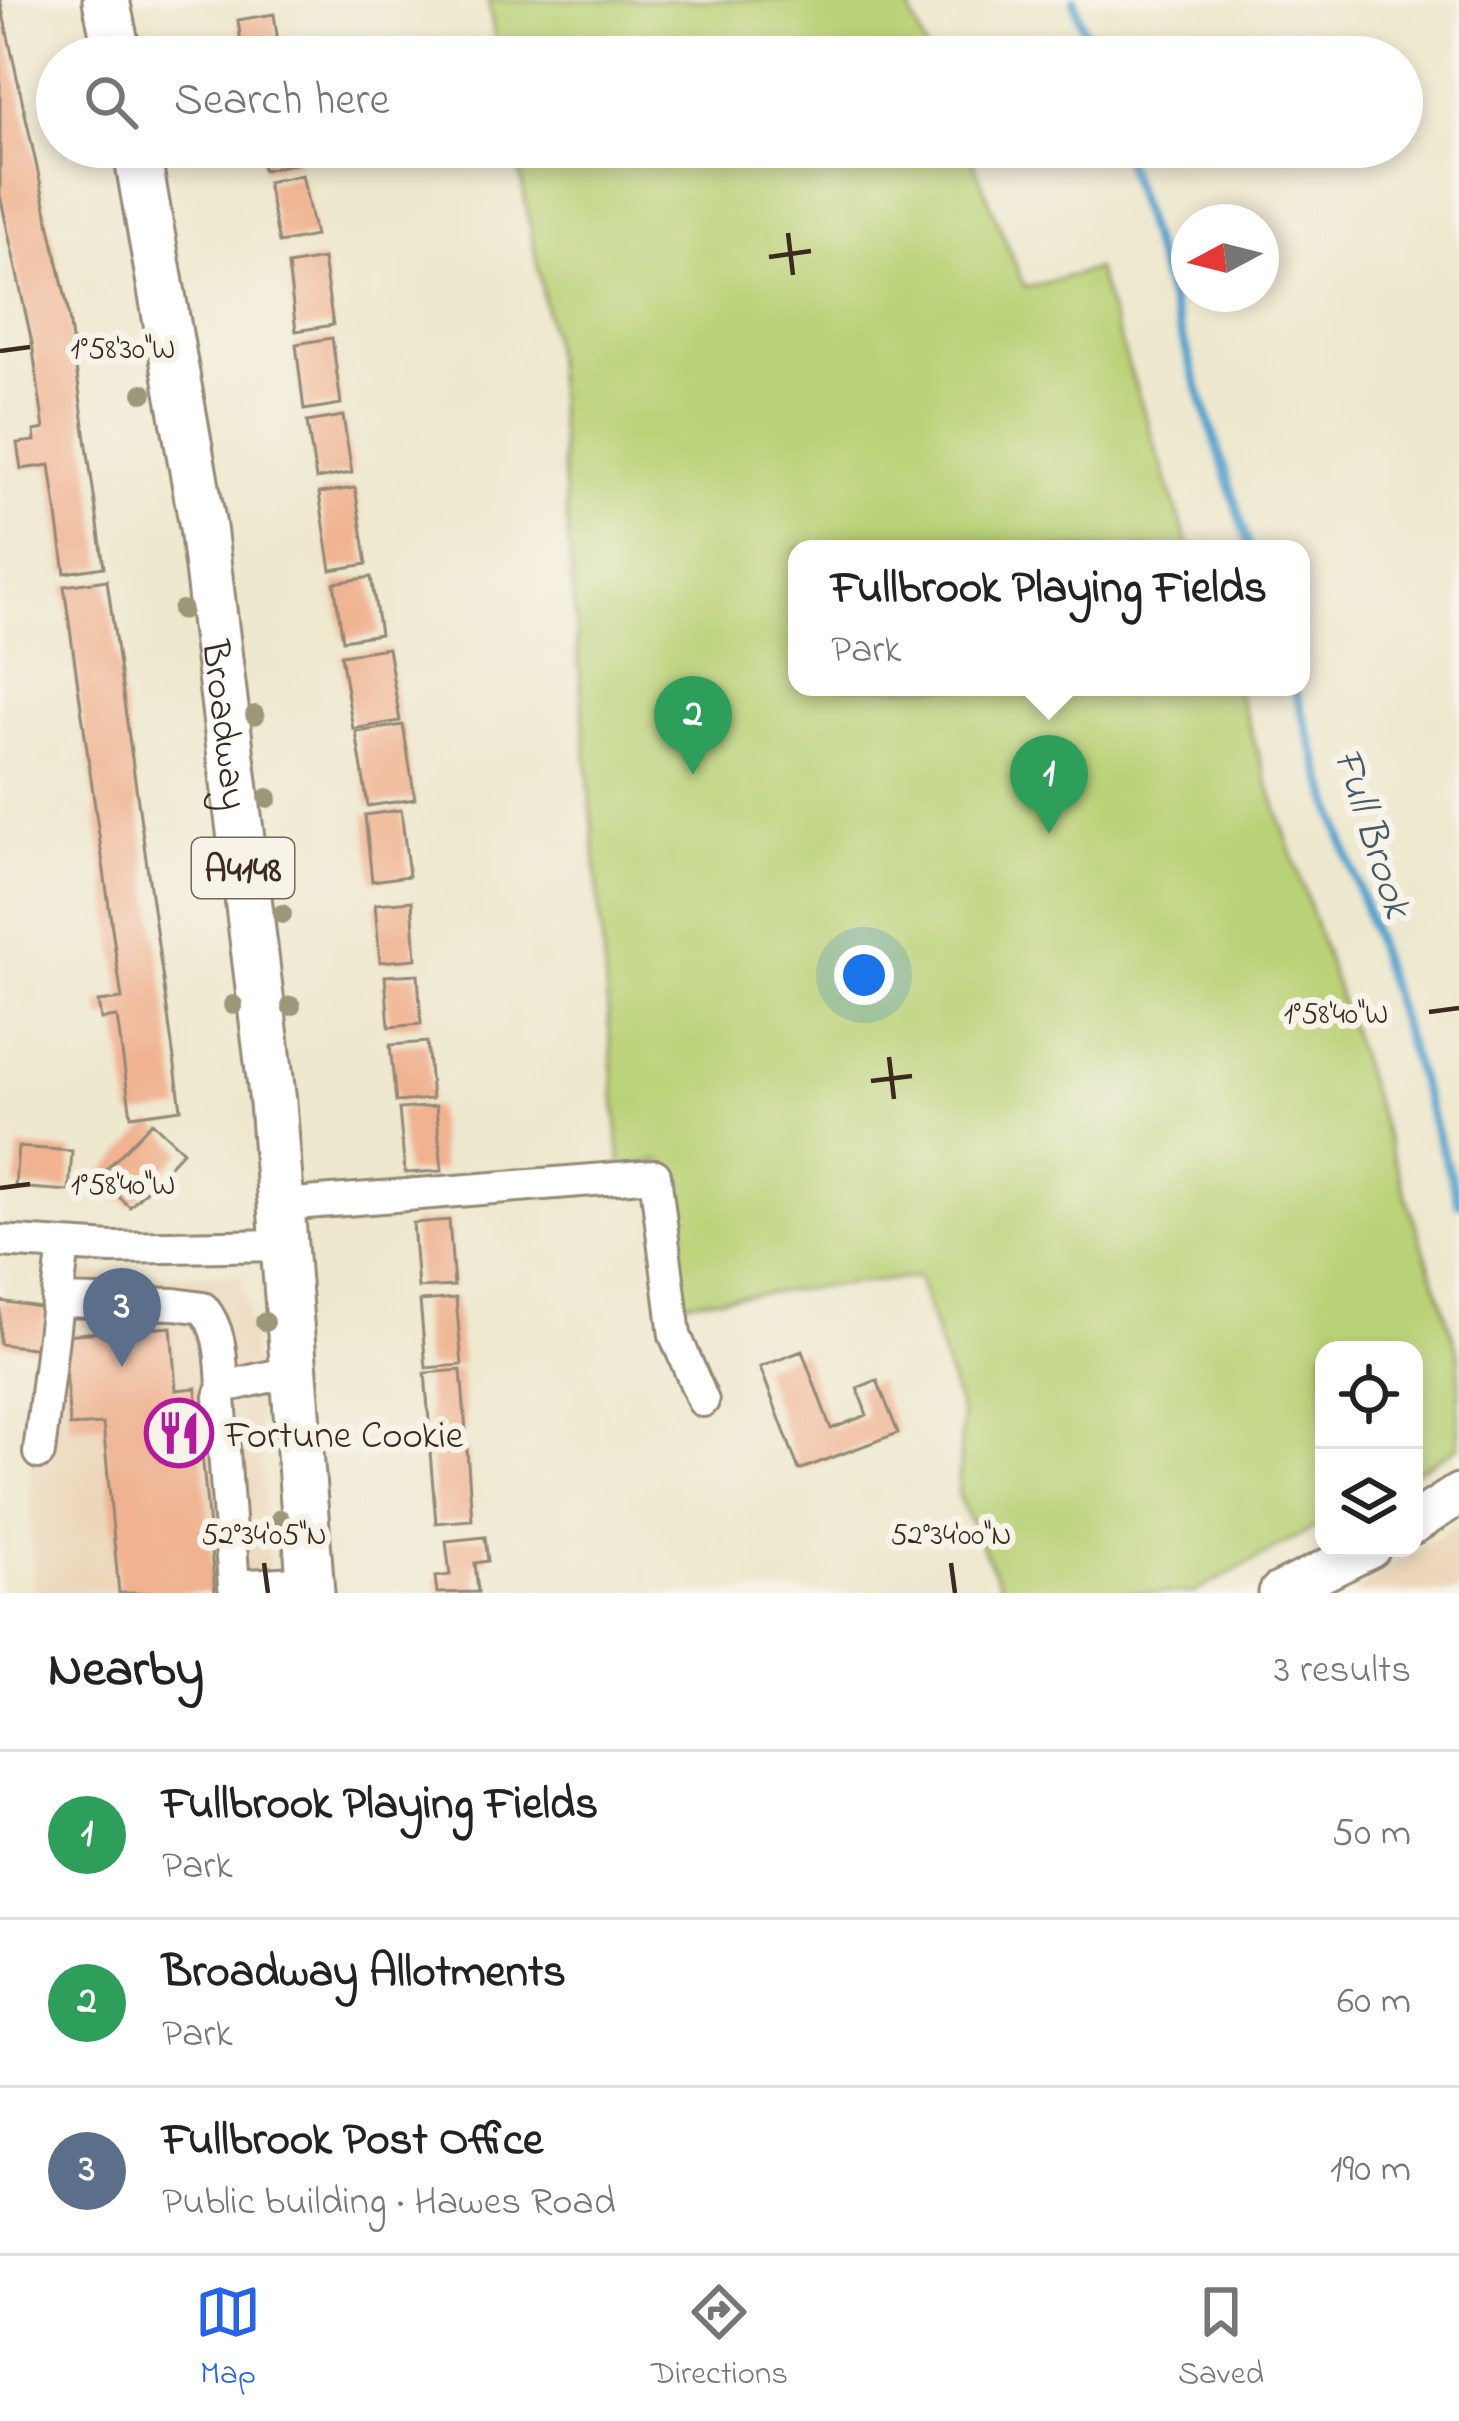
<!DOCTYPE html>
<meta charset="utf-8">
<style>
:root{--surface:#fff;--page:#f6f6f6;--text:#222;--muted:#767676;--line:#e0e0e0;--accent:#2563eb}
body{margin:0;font-family:"Indie Flower",sans-serif;background:var(--page);color:var(--text)}
.controls{position:absolute;right:36px;bottom:36px;display:grid;overflow:hidden;border-radius:24px;box-shadow:0 6px 18px #0003}
.controls button{width:108px;height:108px;display:grid;place-items:center;padding:0;border:0;border-bottom:3px solid var(--line);background:var(--surface);color:var(--text);font:60px sans-serif}
.compass{position:absolute;left:1171px;top:204px;width:108px;height:108px;border-radius:50%;background:var(--surface);box-shadow:0 6px 18px #0003;rotate:263deg}
.you{position:absolute;left:864px;top:975px;width:42px;height:42px;margin:-30px;border:9px solid #fff;border-radius:50%;background:#1a73e8;box-shadow:0 0 0 18px #1a73e833}
.badge{display:grid;place-items:center;width:78px;height:78px;border-radius:50%;background:var(--accent);color:#fff;font-size:39px;font-weight:700}
.pin{position:absolute;translate:-50% -99px;filter:drop-shadow(0 3px 6px #0008)}
.pin::after{content:'';position:absolute;top:63px;width:42px;height:36px;background:inherit;clip-path:polygon(0 0,100% 0,50% 100%)}
.popup{position:absolute;left:788px;top:540px;width:522px;height:156px;box-sizing:border-box;display:grid;place-content:center;border-radius:24px;background:var(--surface);filter:drop-shadow(0 3px 9px #0005);font-size:39px;white-space:nowrap;color:var(--muted)}
.popup b{font-size:45px;color:var(--text)}
.popup::after{content:'';position:absolute;left:50%;top:100%;margin-left:-24px;border:24px solid transparent;border-top-color:var(--surface)}
.list{margin:0;padding:0;list-style:none}
h2{display:flex;justify-content:space-between;align-items:center;height:156px;margin:0;padding:0 48px;font-size:51px}
h2 small{font-size:39px;font-weight:400;color:var(--muted)}
.list li{display:grid;grid-template-columns:78px 1fr auto;gap:36px;align-items:center;box-sizing:border-box;height:168px;padding:0 48px;border-top:3px solid var(--line)}
.list b{display:block;font-size:45px;white-space:nowrap}
.list p{margin:0;font-size:39px;white-space:nowrap;color:var(--muted)}
.list em{font-size:39px;font-style:normal;color:var(--muted)}
.icon{flex:none;width:66px;height:66px;fill:none;stroke:currentColor;stroke-width:2;stroke-linecap:round;stroke-linejoin:round}
.map{position:relative;flex:none;width:1459px;height:1593px;overflow:hidden}
.search{position:absolute;background:var(--surface);box-shadow:0 6px 18px #0003;left:36px;right:36px;top:36px;height:132px;display:flex;align-items:center;gap:30px;box-sizing:border-box;padding:0 42px;border-radius:66px;color:var(--muted);font-size:45px}
.sheet{height:660px;background:var(--surface)}
nav{display:flex;justify-content:space-around;align-items:center;box-sizing:border-box;height:168px;border-top:3px solid var(--line);background:var(--surface);font-size:33px;color:var(--muted)}
nav a{display:grid;justify-items:center;gap:6px}
nav .on{color:var(--accent)}
.map>svg:first-child{display:block}
.built{fill:#ecd7ba}
.green{fill:#bad277;stroke:#7a7e4a;stroke-width:3}
.lines{fill:none;stroke-linecap:round;stroke-linejoin:round}
.stream{stroke:#54a3ce;stroke-width:9}
.building{fill:#f0b290}
.minor-casing{stroke:#948976;stroke-width:36}
.major-casing{stroke:#948976;stroke-width:45}
.highway-casing{stroke:#948976;stroke-width:51}
.minor{stroke:#fff;stroke-width:30}
.major{stroke:#fff;stroke-width:39}
.highway{stroke:#fff;stroke-width:45}
.tree{fill:#9d9779}
.ticks{fill:none;stroke:#3b2a1e;stroke-width:4.5}
.labels{text-anchor:middle;stroke-width:12;stroke-linejoin:round;paint-order:stroke}
.shield{fill:#f7f3e8;stroke:#73665b;stroke-width:3}
.shield-label{font-size:36px;font-weight:bold;fill:#3b2a1e}
.street-label{font-size:39px;fill:#3b2a1e;stroke:#f7f3e8}
.poi-label{font-size:39px;fill:#3b2a1e;stroke:#f7f3e8;text-anchor:start}
.water-label{font-size:42px;font-style:italic;fill:#455a64;stroke:#f7f3e8}
.ticks-label{font-size:30px;text-anchor:middle;fill:#3b2a1e;stroke:#f7f3e8;stroke-width:12;stroke-linejoin:round;paint-order:stroke}
</style>
<div class="map">
<svg width="1459" height="1593" viewBox="0 0 1459 1593">
<rect width="100%" height="100%" fill="#f7f3e8"/>
<filter id="ink" filterUnits="userSpaceOnUse"><feTurbulence type="fractalNoise" baseFrequency=".00833" numOctaves="2"/><feDisplacementMap in="SourceGraphic" scale="24" xChannelSelector="R" yChannelSelector="G"/><feConvolveMatrix kernelMatrix="1 2 1 2 8 2 1 2 1" color-interpolation-filters="sRGB"/></filter>
<filter id="wash" filterUnits="userSpaceOnUse"><feTurbulence type="fractalNoise" baseFrequency=".004" numOctaves="4" result="noise"/><feDisplacementMap in="SourceGraphic" scale="48" xChannelSelector="R" yChannelSelector="G"/><feGaussianBlur stdDeviation="2.7" result="paint"/><feColorMatrix in="noise" values="0 0 0 0 0 0 0 0 0 0 0 0 0 0 0 0 0 1.4 0 .05"/><feComposite in="paint" operator="in"/></filter>
<g filter="url(#wash)">
<rect width="100%" height="100%" fill="#eee8ce"/>
<path class="built" d="M57,1273L243,1275L254,1364L270,1593H33L28,1434Z
M1459,1524V1593H1354Z"/>
<path class="green" d="M488,0H906L929,57H498Z
M515,147H967L1025,288L1096,269L1190,549H797V687H1236L1459,1354V1447L1414,1472V1350H1324V1522L1194,1593H1004L958,1496L962,1417L918,1277L679,1302L661,1160L621,1168L552,342Z"/>
<g class="lines">
<path class="stream" d="M1074,0L1092,57
M1121,147L1250,549
M1294,687L1459,1203"/>
</g>
<g id="blocks">
<path class="building" d="M0,0L67,304L104,567L65,573L50,465L21,469L17,443L35,441L34,431L44,429L32,343L0,195Z
M274,14L280,57H243L238,20Z
M259,147H297L299,163L263,170Z
M302,175L315,236L279,243L267,182Z
M323,259L333,325L296,331L288,265Z
M332,338L341,404L304,410L296,344Z
M343,416L352,473L316,479L307,422Z
M355,488L367,564L331,570L319,493Z
M371,577L380,634L343,640L334,583Z
M107,580L181,1109L131,1116L117,1017L101,1019L98,1002L122,999L64,586Z
M388,648L400,721L353,729L341,655Z
M403,725L415,799L368,806L356,732Z
M401,810L409,876L372,881L365,815Z
M412,901L416,959L380,962L375,904Z
M418,974L421,1024L389,1027L385,976Z
M427,1042L432,1099L396,1102L390,1045Z
M436,1106L442,1171L405,1173L399,1109Z
M152,1122L183,1151L130,1207L98,1178Z
M18,1147L72,1151L69,1191L15,1187Z
M449,1220L454,1286L418,1288L413,1223Z
M456,1298L462,1365L426,1368L420,1301Z
M0,1301L46,1308L40,1349L0,1344Z
M171,1327L176,1390L196,1388L215,1593H119L103,1424L70,1426L63,1335Z
M802,1351L831,1429L867,1415L857,1388L877,1380L898,1433L799,1470L760,1367Z
M461,1370L466,1431L430,1433L425,1373Z
M467,1449L472,1520L436,1523L430,1452Z
M485,1537L488,1561L475,1563L478,1592L437,1593L435,1577L450,1575L446,1541Z"/>
</g>
</g>
<g filter="url(#ink)">
<use href="#blocks" fill-opacity="0" stroke="#948976" stroke-width="3"/>
<g class="lines">
<defs>
<path id="minor" d="M282,1205L655,1175L675,1335L703,1401
M0,1241L112,1248L286,1245
M57,1301L175,1304L203,1308C222,1331 221,1359 223,1387
M295,1371L223,1387L220,1397L234,1586L310,1581
M39,1453L64,1245"/>
<path id="major" d="M1414,1523L1459,1494
M1279,1593L1370,1548"/>
<g id="highway">
<path d="M106,0L118,57"/>
<path id="s1" d="M136,147L203,527L273,1103L311,1593"/>
</g>
</defs>
<use href="#minor" class="minor-casing"/>
<use href="#major" class="major-casing"/>
<use href="#highway" class="highway-casing"/>
<use href="#minor" class="minor"/>
<use href="#major" class="major"/>
<use href="#highway" class="highway"/>
</g>
<g class="tree">
<circle cx="143" cy="393" r="10"/>
<circle cx="182" cy="610" r="10"/>
<circle cx="255" cy="715" r="10"/>
<circle cx="268" cy="798" r="10"/>
<circle cx="282" cy="914" r="10"/>
<circle cx="233" cy="1005" r="10"/>
<circle cx="291" cy="1006" r="10"/>
<circle cx="265" cy="1322" r="10"/>
<circle cx="280" cy="1519" r="10"/>
</g>
</g>
<path class="ticks" d="M788,233L793,275M769,257L811,251M0,351L30,347M1429,1012L1459,1008M889,1057L894,1099M871,1081L912,1076M0,1188L30,1184M264,1563L268,1593M951,1563L955,1593"/>
<defs>
<symbol id="restaurant-ring" viewBox="-11 -11 22 22"><circle r="9.5" fill="#f7f3e8" stroke="#b5179e" stroke-width="1.5"/><path d="M-5-6h1v4h1v-4h1v4h1v-4h1v5L-1.5 .5V6h-2V.5L-5-1ZM5-6V6H3V1.5H1.5Q1.5-4 5-6Z" fill="#b5179e"/></symbol>
</defs>
<g fill-rule="evenodd">
<use href="#restaurant-ring" x="141" y="1395" width="76" height="76"/>
</g>
<g class="labels">
<rect class="shield" x="192" y="838" width="102" height="60" rx="9"/>
<g class="shield-label">
<text x="243" y="881">A4148</text>
</g>
<g class="street-label">
<text dy="14" stroke="none"><textPath href="#s1" startOffset="585">Broadway</textPath></text>
</g>
<g class="poi-label">
<text x="225" y="1447">Fortune Cookie</text>
</g>
<g class="water-label">
<text transform="translate(1375 832) rotate(72)" y="15">Full Brook</text>
</g>
</g>
<g class="ticks-label">
<text x="123" y="358">1°58'30"W</text>
<text x="1336" y="1023">1°58'40"W</text>
<text x="123" y="1194">1°58'40"W</text>
<text x="264" y="1544">52°34'05"N</text>
<text x="951" y="1544">52°34'00"N</text>
</g>
</svg>
<div class="controls">
<button><svg class="icon" aria-label="locate" viewBox="0 0 24 24"><circle cx="12" cy="12" r="6"/><path d="M12 2v4M12 18v4M2 12h4M18 12h4"/></svg></button>
<button><svg class="icon" aria-label="layers" viewBox="0 0 24 24"><path d="M12 4l9 5-9 5-9-5zM3 14l9 5 9-5"/></svg></button>
</div>
<svg class="compass" viewBox="-18 -18 36 36"><path d="M0-13l5 13h-10z" fill="#e53935"/><path d="M0 13l5-13h-10z" fill="#767676"/></svg>
<div class="you"></div>
<div class="pin badge" style="left:1049px;top:834px;background:#2e9e5b">1</div>
<div class="popup"><b>Fullbrook Playing Fields</b>Park</div>
<div class="pin badge" style="left:693px;top:775px;background:#2e9e5b">2</div>
<div class="pin badge" style="left:122px;top:1367px;background:#5c6f8a">3</div>
<div class="search"><svg class="icon" aria-label="search" viewBox="0 0 24 24"><circle cx="10" cy="10" r="6"/><path d="M15 15l6 6"/></svg>Search here</div>
</div>
<section class="sheet">
<h2>Nearby<small>3 results</small></h2>
<ul class="list">
<li><span class="badge" style="background:#2e9e5b">1</span><div><b>Fullbrook Playing Fields</b><p>Park</p></div><em>50 m</em></li>
<li><span class="badge" style="background:#2e9e5b">2</span><div><b>Broadway Allotments</b><p>Park</p></div><em>60 m</em></li>
<li><span class="badge" style="background:#5c6f8a">3</span><div><b>Fullbrook Post Office</b><p>Public building · Hawes Road</p></div><em>190 m</em></li>
</ul>
</section>
<nav>
<a class="on"><svg class="icon" aria-label="map" viewBox="0 0 24 24"><path d="M3 6l6-2 6 2 6-2v14l-6 2-6-2-6 2zM9 4v14M15 6v14"/></svg>Map</a>
<a><svg class="icon" aria-label="directions" viewBox="0 0 24 24"><path d="M12 3l9 9-9 9-9-9zM9 14v-3h6M13 9l2 2-2 2"/></svg>Directions</a>
<a><svg class="icon" aria-label="saved" viewBox="0 0 24 24"><path d="M7 4h10v16l-5-4-5 4z"/></svg>Saved</a>
</nav>
